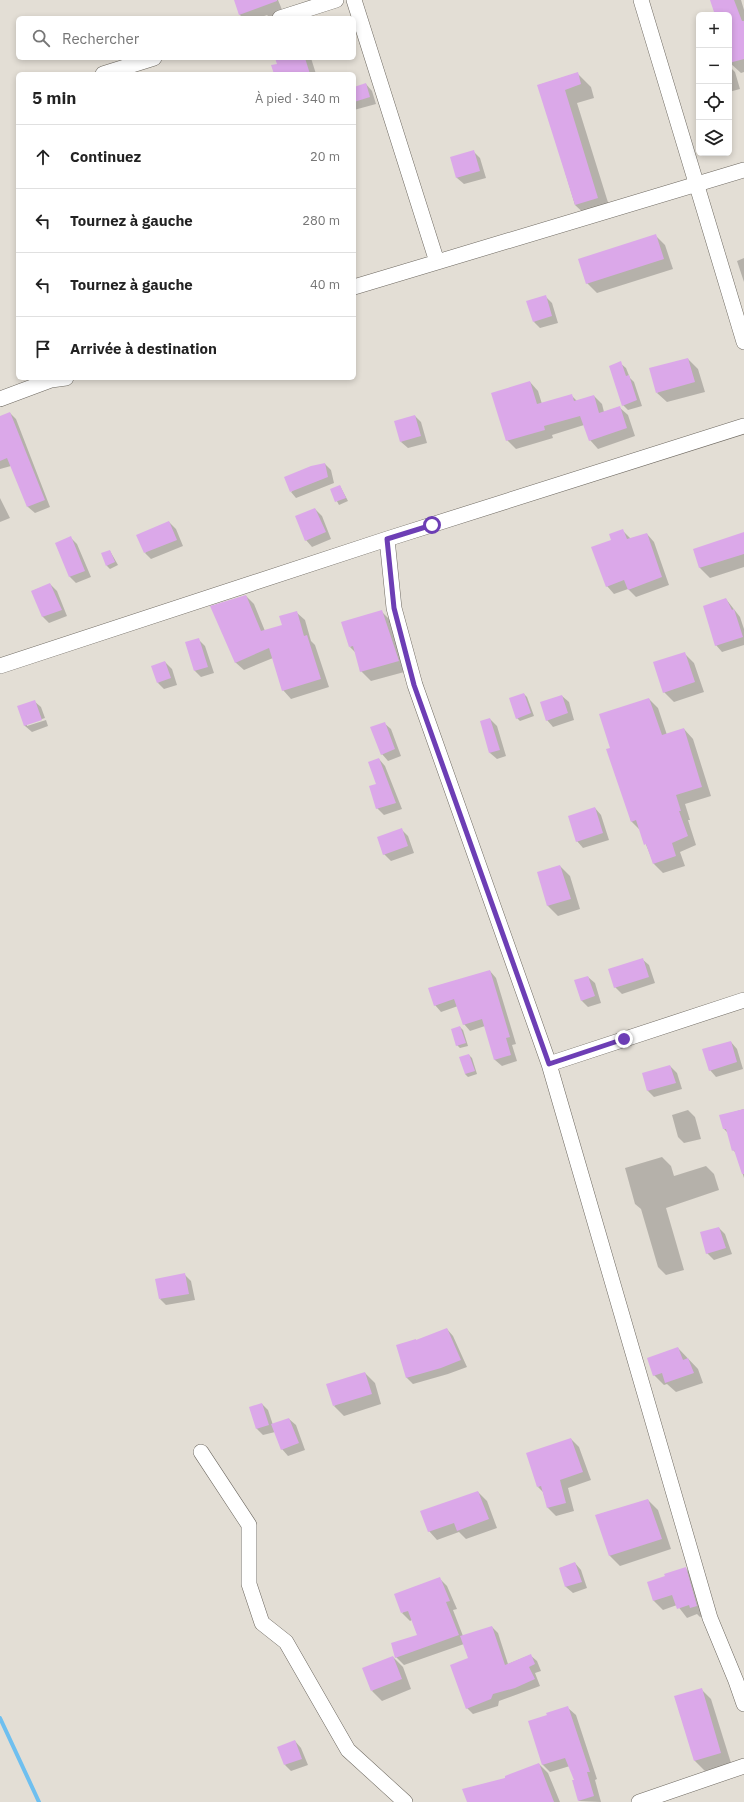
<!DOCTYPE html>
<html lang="fr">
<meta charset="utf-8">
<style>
:root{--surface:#fff;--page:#f2f2f2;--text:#222;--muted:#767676;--line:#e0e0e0}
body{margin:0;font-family:"IBM Plex Sans",sans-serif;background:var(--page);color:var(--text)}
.controls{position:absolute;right:12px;top:12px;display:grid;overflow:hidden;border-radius:6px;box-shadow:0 2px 6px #0003}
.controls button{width:36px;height:36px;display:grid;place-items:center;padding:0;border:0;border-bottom:1px solid var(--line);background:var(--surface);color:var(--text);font:20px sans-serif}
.stop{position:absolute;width:12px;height:12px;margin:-9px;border:3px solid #6d3eb5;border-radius:50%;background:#fff}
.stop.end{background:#6d3eb5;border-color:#fff;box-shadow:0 1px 4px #0008}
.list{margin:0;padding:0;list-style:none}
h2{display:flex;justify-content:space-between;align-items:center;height:52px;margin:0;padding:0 16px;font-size:17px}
h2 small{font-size:13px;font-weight:400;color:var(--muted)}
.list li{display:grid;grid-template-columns:26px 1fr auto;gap:12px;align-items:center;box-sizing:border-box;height:64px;padding:0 16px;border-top:1px solid var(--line)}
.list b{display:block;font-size:15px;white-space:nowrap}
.list em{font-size:13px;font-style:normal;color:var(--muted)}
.icon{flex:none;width:22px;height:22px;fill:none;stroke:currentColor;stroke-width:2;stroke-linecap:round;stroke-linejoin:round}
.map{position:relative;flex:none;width:744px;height:1802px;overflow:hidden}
.search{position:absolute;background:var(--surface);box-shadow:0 2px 6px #0003;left:16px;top:16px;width:340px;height:44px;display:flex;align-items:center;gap:10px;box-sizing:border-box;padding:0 14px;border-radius:6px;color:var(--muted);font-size:15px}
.panel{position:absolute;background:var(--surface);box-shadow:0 2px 6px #0003;left:16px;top:72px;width:340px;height:308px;border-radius:6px}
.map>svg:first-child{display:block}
.shadow{fill:#0003}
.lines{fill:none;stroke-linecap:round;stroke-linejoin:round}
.stream{stroke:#6ebfef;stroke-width:4}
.building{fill:#dba8e9}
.street-casing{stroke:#6d6860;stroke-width:16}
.street{stroke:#fff;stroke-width:15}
.route{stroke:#6d3eb5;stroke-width:5}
</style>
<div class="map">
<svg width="744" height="1802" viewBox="0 0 744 1802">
<rect width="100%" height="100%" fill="#e3ded5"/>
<path class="shadow" d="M235,0H278L283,12L269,17L267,15L259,18H243L240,15Z
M711,0H741L744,10V72L741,73L730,63L729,59V15H716Z
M276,58H311L316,74H281Z
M729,66L735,72L740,89L729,92Z
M577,73L591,87L594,98L577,103L611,212L589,218L575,205L539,85Z
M366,84L372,91L376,104L354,110V88Z
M473,151L480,158L486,178L464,184L457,178L451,158Z
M655,235L665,245L673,269L597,293L587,283Z
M744,258V282L737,261Z
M545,296L552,303L558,323L540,328L534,322Z
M688,359L698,369L705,392L667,402L657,393Z
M620,363L626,368L630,378L634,382L642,406L628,410L623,405Z
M530,382L538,391L542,404L571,395L577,401L594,396L602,404L604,412L619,407L628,415L635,436L598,449L590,440L584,425L552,435L553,438L516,449L507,440Z
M10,413L16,419L50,507L35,513L28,507L11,466L0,469V417Z
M415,416L421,422L427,443L408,448L401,442Z
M325,464L331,470L334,483L296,498L291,492Z
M340,486L348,501L339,505L331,490Z
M0,498L10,518L0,522Z
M315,509L322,516L331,539L312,547L306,540Z
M169,522L176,529L183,546L151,559L145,553Z
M623,531L631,539L647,534L654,542L669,585L636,597L628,589L614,594L607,586Z
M744,533V567L710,578L700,568L694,550Z
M71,538L77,544L91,577L76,583L70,577L56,544Z
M110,551L118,565L110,569L107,566Z
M50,584L57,591L67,616L49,623L43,617L32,591Z
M246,596L254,604L265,631L283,626L296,612L305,620L311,641L315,645L329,687L291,699L283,690L273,658L244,670L235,662Z
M726,599L740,617L744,629V645L722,652L716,645Z
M381,611L391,621L408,671L371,681L361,671L356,653L350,647Z
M198,639L205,646L214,673L201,677L195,671L186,643Z
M684,653L694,663L704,692L674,702L664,692Z
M165,662L172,669L177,685L164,689L158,683Z
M524,694L527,697L534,716L520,721L517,718Z
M562,696L569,702L574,720L553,727L547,720Z
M649,699L658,708L667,735L684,729L693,739L711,796L685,804L690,820H688L696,845L680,852L685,866L663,873L654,864L640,830L631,821L612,748Z
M34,701L41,707L45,718L27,724V726L46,720L48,726L32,732L25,726L18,707Z
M490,719L497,726L506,756L497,759L490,753Z
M384,723L391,729L401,756L388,761L382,754Z
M379,759L385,766L402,809L384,815L377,808Z
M595,808L601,815L609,840L583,848L577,841Z
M401,829L408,836L414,853L391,861L384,854Z
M560,866L570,876L580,909L558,916L548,906L538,873Z
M642,959L649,965L655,983L622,994L615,987Z
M490,971L496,978L516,1044L512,1045L517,1061L502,1066L495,1060L485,1026L470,1031L464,1024L458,1006L441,1012L435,1005Z
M588,977L595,983L601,1003L588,1007L581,1000Z
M460,1027L463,1030L468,1046L460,1048L457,1045Z
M731,1042L737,1049L743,1069L716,1077L710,1070Z
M469,1055L472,1058L477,1074L468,1077L465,1074Z
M670,1066L677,1073L682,1089L654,1097L648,1091L643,1074Z
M744,1109V1178L736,1153L733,1150L728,1133L724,1129L720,1116Z
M688,1110L695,1117L701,1139L684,1143L678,1137L672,1115Z
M662,1157L671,1166L674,1176L706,1166L714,1174L719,1190L666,1208L684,1270L666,1275L658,1267L641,1209L635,1204L625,1168Z
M719,1228L725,1234L732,1254L714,1260L707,1253Z
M185,1275L191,1281L195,1300L166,1305L160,1299Z
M447,1329L453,1336L467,1367L448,1374L413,1384L406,1377L417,1341Z
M678,1348L698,1369L703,1383L676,1392L667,1384L664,1385L654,1375Z
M365,1373L375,1383L381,1404L344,1416L334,1406Z
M262,1404L268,1410L273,1425L289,1419L296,1425L305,1450L288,1456L282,1449L275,1432L263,1435L257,1429L250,1408Z
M571,1439L579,1447L591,1480L568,1488L574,1511L556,1516L548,1508L543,1492L538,1487Z
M478,1492L487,1501L497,1528L466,1539L459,1532L437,1540L429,1531Z
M648,1500L658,1510L671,1549L620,1566L610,1556L597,1515Z
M575,1563L581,1570L587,1588L573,1593L566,1587L560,1568Z
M685,1568L695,1577L706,1615L700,1617L697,1614L687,1618L677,1605L663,1610L653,1600L666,1577Z
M439,1578L447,1586L457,1609L453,1610L463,1636L492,1627L498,1633L508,1664L530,1655L537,1661L541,1671L535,1673L540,1686L499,1701L498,1706L473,1714L467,1708L469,1659L464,1644L404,1665L396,1657L418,1636L412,1620L410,1621L402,1613Z
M393,1657L403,1667L411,1689L382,1701L372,1691Z
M701,1689L711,1699L731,1763L705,1771L695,1761L675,1697Z
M568,1708L576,1715L597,1779L595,1780L601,1802L579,1801L573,1781L575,1780L570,1766L550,1772L542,1764Z
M295,1741L301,1748L308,1765L291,1771L285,1765Z
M539,1764L548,1773L560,1802H468L506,1778Z"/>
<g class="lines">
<path class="stream" d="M0,1718L39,1802"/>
</g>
<path class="building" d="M234,0H277V1L239,15Z
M710,0H734L742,21H744V59L729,63V15H715Z
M275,58H305L310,74H274L271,65L277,64Z
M578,72L581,84L565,90L598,198L575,205L537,85Z
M366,83L370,97L354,102V87Z
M474,150L480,171L456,178L450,157Z
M656,234L664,259L586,284L578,259Z
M546,295L552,316L533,322L526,301Z
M688,358L695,382L656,393L649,368Z
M621,361L626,376L629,375L637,400L622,406L609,366Z
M530,381L537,404L572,394L574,401L594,395L599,413L620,406L627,428L589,441L580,416L544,426L545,430L506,441L491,393Z
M10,412L45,500L27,507L7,458L0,461V416Z
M415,415L421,436L400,442L394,421Z
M325,463L328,477L290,492L284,477L311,466Z
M340,485L346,498L335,502L330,489Z
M315,508L326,532L305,541L295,516Z
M169,521L177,540L144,553L136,535Z
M623,529L627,539L647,533L662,577L628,590L624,580L606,587L591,547L611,540L609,534Z
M744,532V554L699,568L693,549Z
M71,536L85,571L69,577L55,543Z
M110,550L115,562L106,566L101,553Z
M50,583L62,610L42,617L31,591Z
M246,595L261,631L282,625L279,616L297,611L304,636L307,635L321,679L282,691L269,648L235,663L210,606Z
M726,598L732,610L734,609L743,637L715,646L703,606Z
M382,610L399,661L360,672L353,646L349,647L341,622Z
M199,638L208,667L194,671L185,642Z
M685,652L695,682L663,693L653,662Z
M165,661L171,678L157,683L151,666Z
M524,693L531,713L516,719L509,698Z
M562,695L568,713L546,721L540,702Z
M649,698L662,735L684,728L702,787L676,795L681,811H679L688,836L672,843L676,856L653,864L646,844L644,845L636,820L631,822L606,749L610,748L599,714Z
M35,700L42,720L24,726L17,706Z
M490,718L500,750L489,753L480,721Z
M385,722L395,749L381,755L370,727Z
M379,758L396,803L376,809L369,786L376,784L368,762Z
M595,807L603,833L576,842L568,816Z
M402,828L408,846L383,855L377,837Z
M560,865L571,899L547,906L537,872Z
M643,958L649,977L614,988L608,969Z
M490,970L510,1037L506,1038L511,1055L494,1060L482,1019L463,1025L454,999L434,1006L428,988Z
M588,976L595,996L581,1001L574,980Z
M460,1026L466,1043L456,1046L451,1029Z
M731,1041L737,1062L709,1071L702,1049Z
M469,1054L475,1071L465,1074L459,1057Z
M670,1065L676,1083L647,1091L642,1073Z
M744,1109V1174H742L734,1150L732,1151L726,1129H723L719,1115Z
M719,1227L726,1248L706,1254L700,1232Z
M185,1273L189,1294L159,1299L155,1279Z
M447,1328L461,1360L441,1368L406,1378L396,1345L416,1339V1340Z
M678,1347L683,1360L688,1358L694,1373L665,1383L662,1373L653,1376L647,1358Z
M365,1372L372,1394L333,1406L326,1384Z
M262,1403L269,1425L256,1429L249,1407Z
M289,1418L299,1443L281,1450L271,1424Z
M571,1438L583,1472L560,1480L566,1503L547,1508L541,1486L537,1487L526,1453Z
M478,1491L489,1519L457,1531L454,1523L428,1532L420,1511Z
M648,1499L662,1539L609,1556L595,1515Z
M575,1562L582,1582L565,1587L559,1568Z
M686,1567L697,1606L690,1608L689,1605L677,1609L672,1595L653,1601L647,1582L665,1576L664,1574Z
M440,1577L450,1601L446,1602L459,1635L395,1658L391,1643L417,1635L408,1611L401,1613L394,1594Z
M492,1626L505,1665L531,1654L535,1664L529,1667L535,1679L515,1688L493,1694L491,1699L466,1709L450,1665L468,1658L460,1636Z
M393,1656L402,1679L371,1691L362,1668Z
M702,1688L721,1753L694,1761L674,1696Z
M568,1706L590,1772H587L594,1796L578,1801L572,1780H574L565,1758L542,1765L528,1721L547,1715L546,1713Z
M295,1740L302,1759L284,1765L277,1747Z
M539,1763L554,1802H467L462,1789L505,1778V1776Z"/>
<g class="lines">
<defs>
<path id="street" d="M354,0L437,262
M641,0L744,342
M280,18L336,0
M103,74L154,58
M354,287L744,170
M0,399L51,380L66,378
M387,539L394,608L415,685L549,1064L710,1618L736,1681L744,1704
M0,666L387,539L744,426
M549,1064L744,1000
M201,1452L249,1525V1584L262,1623L286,1642L348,1750L405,1802
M639,1802L744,1766"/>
</defs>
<use href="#street" class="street-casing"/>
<use href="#street" class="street"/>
</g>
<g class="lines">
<path class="route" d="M432,525L387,539L394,608L414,685L549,1064L624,1039"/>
</g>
</svg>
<div class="controls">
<button>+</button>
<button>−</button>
<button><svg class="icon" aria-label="locate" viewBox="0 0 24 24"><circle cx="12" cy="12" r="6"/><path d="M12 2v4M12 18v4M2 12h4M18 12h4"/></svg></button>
<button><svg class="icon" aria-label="layers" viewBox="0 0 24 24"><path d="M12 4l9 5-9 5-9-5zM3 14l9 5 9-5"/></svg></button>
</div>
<div class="stop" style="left:432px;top:525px"></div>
<div class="stop end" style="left:624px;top:1039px"></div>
<div class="search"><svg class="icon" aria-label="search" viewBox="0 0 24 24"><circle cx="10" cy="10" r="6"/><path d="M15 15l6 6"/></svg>Rechercher</div>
<section class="panel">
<h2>5 min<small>À pied · 340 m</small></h2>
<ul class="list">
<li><svg class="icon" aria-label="ahead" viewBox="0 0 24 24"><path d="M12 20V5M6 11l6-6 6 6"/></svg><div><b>Continuez</b></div><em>20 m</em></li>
<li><svg class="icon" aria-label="left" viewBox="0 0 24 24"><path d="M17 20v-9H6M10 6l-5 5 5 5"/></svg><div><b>Tournez à gauche</b></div><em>280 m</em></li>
<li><svg class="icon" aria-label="left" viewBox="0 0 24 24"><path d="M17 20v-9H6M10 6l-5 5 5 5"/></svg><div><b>Tournez à gauche</b></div><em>40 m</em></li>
<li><svg class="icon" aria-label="arrive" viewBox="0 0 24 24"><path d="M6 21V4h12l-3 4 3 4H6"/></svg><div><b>Arrivée à destination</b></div></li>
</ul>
</section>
</div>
